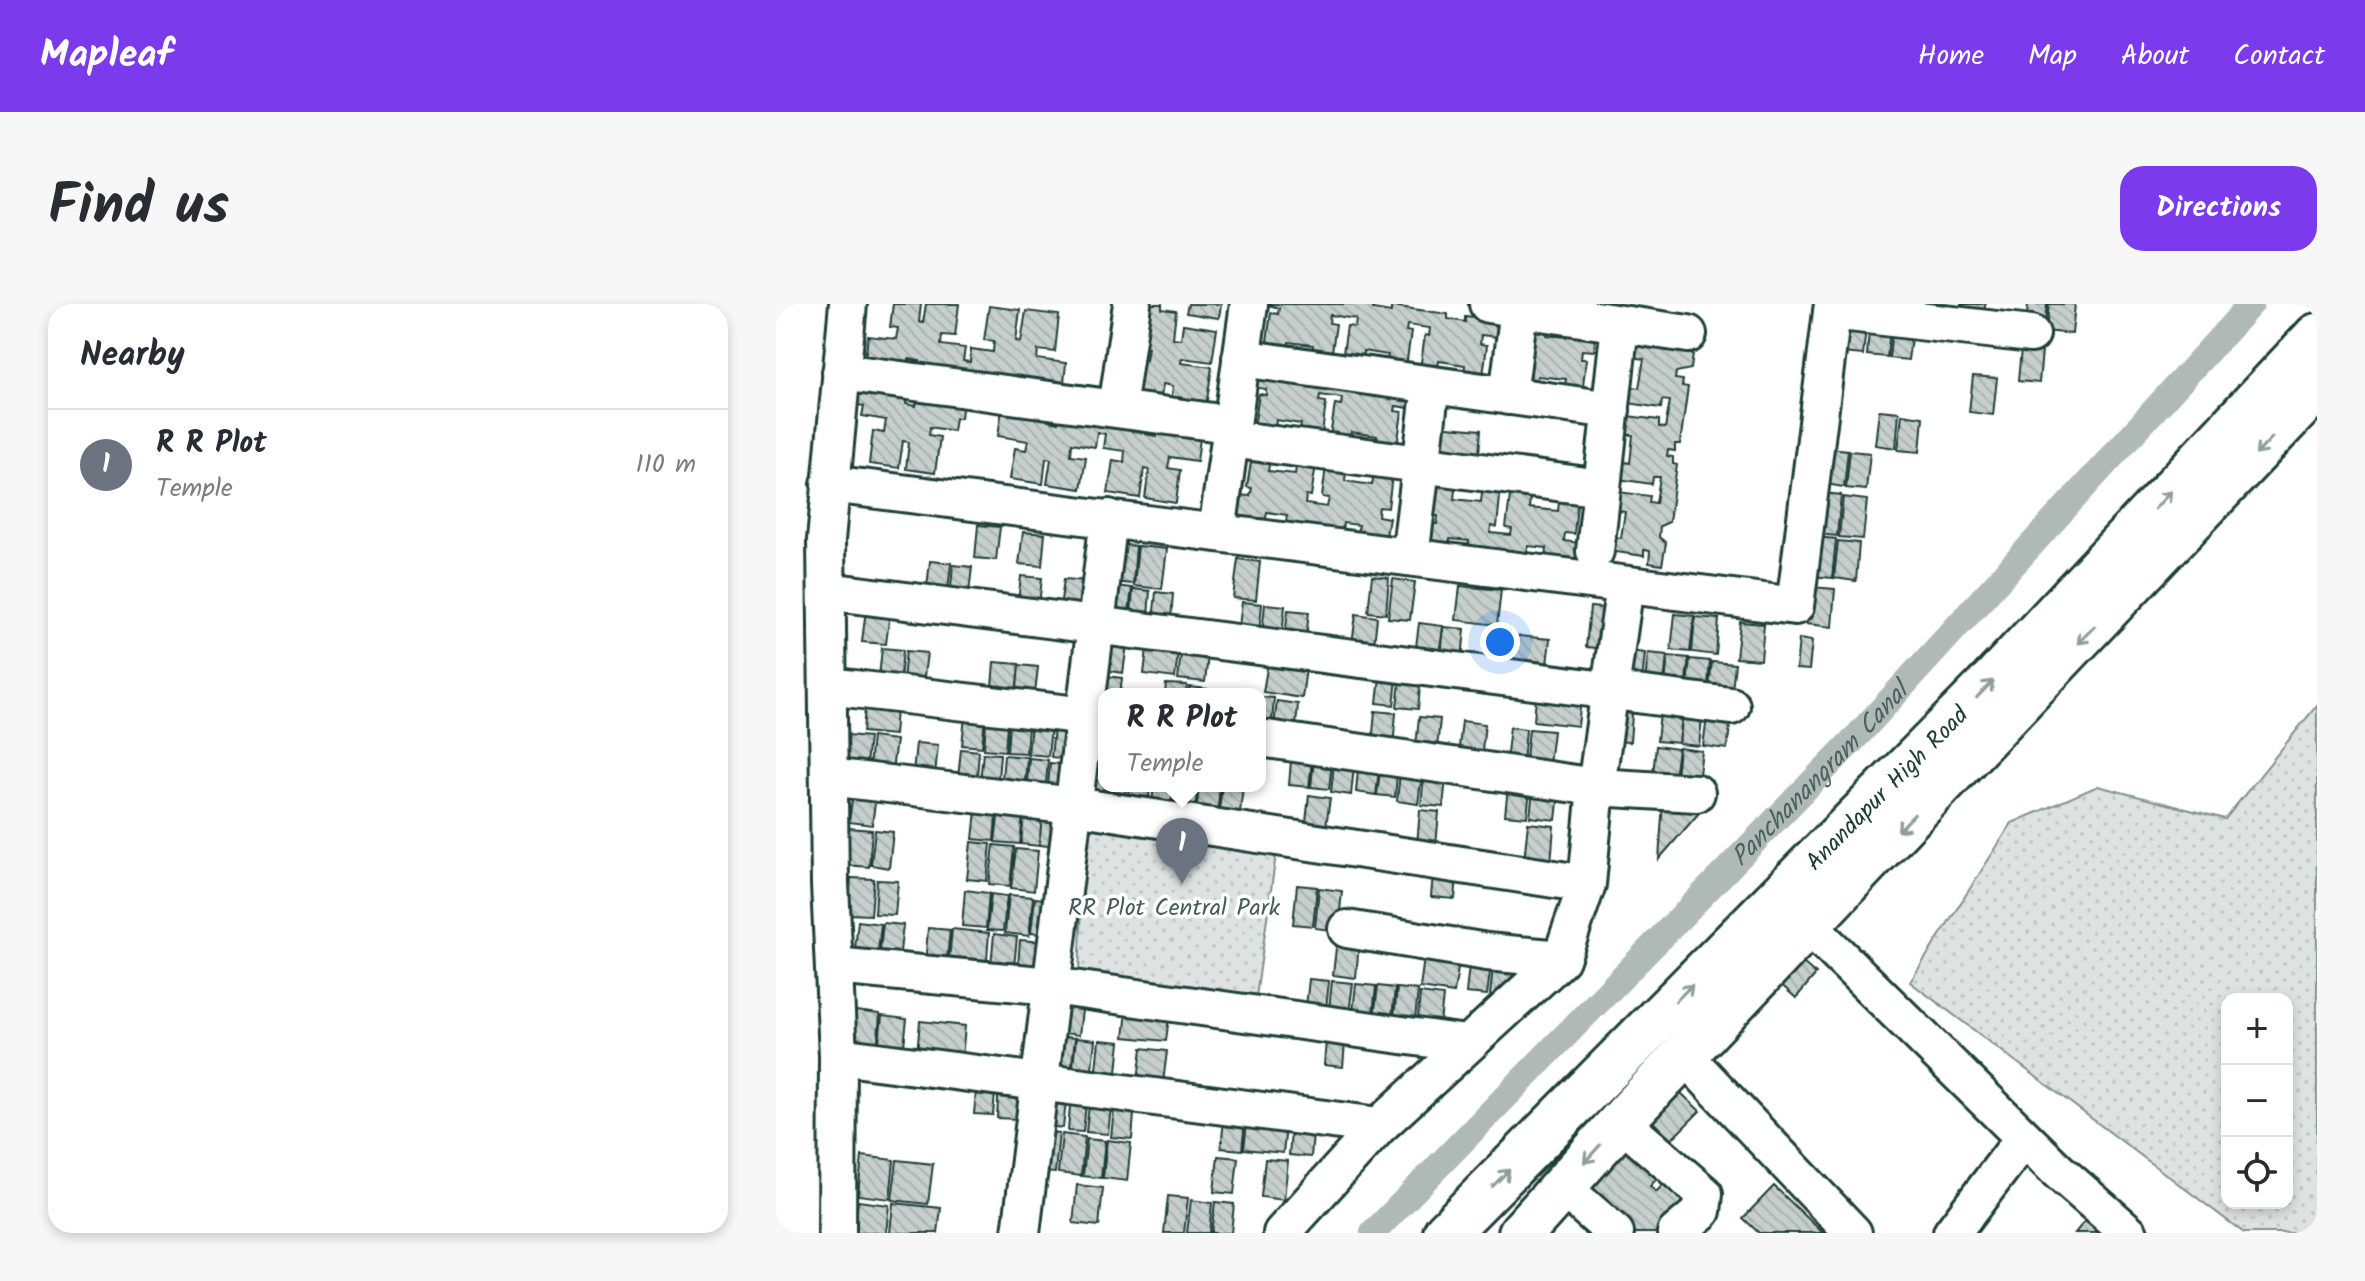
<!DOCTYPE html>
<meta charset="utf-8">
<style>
:root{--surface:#fff;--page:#f7f7f7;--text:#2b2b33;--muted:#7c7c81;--line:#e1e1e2;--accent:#7c3aed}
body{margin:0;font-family:Kalam,sans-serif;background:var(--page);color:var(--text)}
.controls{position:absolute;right:24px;bottom:24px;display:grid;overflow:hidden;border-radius:16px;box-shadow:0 4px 12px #0003}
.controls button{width:72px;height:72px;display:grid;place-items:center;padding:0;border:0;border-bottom:2px solid var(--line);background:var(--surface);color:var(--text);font:40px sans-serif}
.you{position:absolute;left:724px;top:338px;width:28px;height:28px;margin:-20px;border:6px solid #fff;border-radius:50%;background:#1a73e8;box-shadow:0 0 0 12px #1a73e833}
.badge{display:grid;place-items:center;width:52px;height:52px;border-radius:50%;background:var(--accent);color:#fff;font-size:26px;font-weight:700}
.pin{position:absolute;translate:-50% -66px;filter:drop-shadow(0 2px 4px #0008)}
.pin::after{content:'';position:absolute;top:42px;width:28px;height:24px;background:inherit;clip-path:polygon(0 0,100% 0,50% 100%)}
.popup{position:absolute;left:322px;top:384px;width:168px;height:104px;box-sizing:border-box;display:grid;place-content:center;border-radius:16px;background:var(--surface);filter:drop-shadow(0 2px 6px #0005);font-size:26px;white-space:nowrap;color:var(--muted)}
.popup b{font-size:30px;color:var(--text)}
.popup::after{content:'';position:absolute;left:50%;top:100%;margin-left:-16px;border:16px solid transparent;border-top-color:var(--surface)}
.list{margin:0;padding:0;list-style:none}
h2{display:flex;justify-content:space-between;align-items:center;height:104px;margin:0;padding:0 32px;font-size:34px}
h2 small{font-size:26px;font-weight:400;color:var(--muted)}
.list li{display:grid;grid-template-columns:52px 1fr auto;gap:24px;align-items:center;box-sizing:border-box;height:112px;padding:0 32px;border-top:2px solid var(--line)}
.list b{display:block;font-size:30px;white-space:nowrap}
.list p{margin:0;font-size:26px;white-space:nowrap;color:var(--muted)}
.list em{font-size:26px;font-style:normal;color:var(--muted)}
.icon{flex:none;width:44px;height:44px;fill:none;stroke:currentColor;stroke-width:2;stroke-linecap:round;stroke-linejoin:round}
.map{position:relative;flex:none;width:1541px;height:929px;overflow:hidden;border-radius:24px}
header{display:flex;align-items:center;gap:48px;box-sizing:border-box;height:112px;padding:0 40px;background:var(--accent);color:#fff}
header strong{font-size:38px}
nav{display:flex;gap:44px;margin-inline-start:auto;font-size:28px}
.intro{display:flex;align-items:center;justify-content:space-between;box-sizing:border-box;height:192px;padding:0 48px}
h1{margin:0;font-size:56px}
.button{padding:20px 36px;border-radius:24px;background:var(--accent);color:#fff;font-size:28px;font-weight:700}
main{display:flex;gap:48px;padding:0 48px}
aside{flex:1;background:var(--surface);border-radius:24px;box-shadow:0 4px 12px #0003}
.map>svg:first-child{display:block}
.grass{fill:url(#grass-dots);stroke:#7e908b;stroke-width:2;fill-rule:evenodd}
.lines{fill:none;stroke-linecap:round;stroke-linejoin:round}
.canal{stroke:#afbab7;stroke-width:26}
.building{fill:url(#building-back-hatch);stroke:#1f3d34;stroke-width:2}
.minor-casing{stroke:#1f3d34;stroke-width:42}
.major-casing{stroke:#1f3d34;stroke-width:50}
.minor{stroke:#fff;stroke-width:36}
.major{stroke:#fff;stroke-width:44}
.oneway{stroke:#8f9e9a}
.labels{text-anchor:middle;stroke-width:7;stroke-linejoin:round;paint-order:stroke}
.street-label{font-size:24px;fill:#1f3d34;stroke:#fff}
.park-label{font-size:24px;fill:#455e57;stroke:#fff}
.water-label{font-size:26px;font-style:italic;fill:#4a625b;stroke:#fff}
</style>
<header>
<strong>Mapleaf</strong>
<nav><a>Home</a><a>Map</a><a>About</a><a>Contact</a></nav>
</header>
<div class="intro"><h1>Find us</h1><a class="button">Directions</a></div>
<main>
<aside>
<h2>Nearby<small></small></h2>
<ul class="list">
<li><span class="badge" style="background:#6b7280">1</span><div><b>R R Plot</b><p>Temple</p></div><em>110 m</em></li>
</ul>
</aside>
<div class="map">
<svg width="1541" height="929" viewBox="0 0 1541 929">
<defs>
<pattern id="grass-dots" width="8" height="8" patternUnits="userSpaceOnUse" patternTransform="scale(2)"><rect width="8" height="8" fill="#dee3e2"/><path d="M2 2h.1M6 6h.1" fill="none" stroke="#bec4c2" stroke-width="1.8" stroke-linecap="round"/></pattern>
<pattern id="building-back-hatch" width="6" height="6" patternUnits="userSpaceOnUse" patternTransform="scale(2)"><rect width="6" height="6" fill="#c7cfcc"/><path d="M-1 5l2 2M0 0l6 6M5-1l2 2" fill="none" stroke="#aab3b0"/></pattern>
</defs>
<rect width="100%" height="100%" fill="#fff"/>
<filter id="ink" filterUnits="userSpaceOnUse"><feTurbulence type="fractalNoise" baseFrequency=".0125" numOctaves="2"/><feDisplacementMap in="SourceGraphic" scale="16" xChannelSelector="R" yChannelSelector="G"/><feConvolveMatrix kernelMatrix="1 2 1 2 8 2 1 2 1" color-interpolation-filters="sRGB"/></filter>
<g filter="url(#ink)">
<path class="grass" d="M1541,401V929H1468L1134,678L1236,519L1322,482L1449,515ZM1451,695H1511V899H1451Z
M310,509L502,536L479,700L303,669Z"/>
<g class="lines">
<path class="canal" id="s1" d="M597,929L1083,430L1475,0"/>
</g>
<path class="building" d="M117,0H145L143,18L147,19L150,0H183L179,32L166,31L165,41L189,44L187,57L194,58L195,45L217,48L218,37L208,36L213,2L244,6L240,37L245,38L250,7L283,11L279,48L262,46L261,55L290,59L287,88L143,69L144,57L133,55L132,68L88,62L92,32L120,35L122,24L114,23Z
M368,0H386V5L400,7L397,34L405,35L407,20L441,25L436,58L406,54L405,59L436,63L429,109L394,103L397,82L387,80L384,99L354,100L364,55L370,56L372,43H366Z
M412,0H445L443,14L410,9Z
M489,0H597V5L615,8V2L672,10V15L689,18V13L722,17L720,33L705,31L704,40L711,41L706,80L687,78L689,61L663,57L660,74L643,72L649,31L653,32L654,24L631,21L630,27L635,28L629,70L609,67L612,51L587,47L585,65L565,62L571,22L579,23L580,15L554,11L553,19L560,20L554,61L535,58L537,41L513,38L510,54L489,51L495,9L502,10L503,4Z
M1185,0H1209L1208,18L1184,15Z
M1252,0H1271L1268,25L1250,23Z
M1273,0H1299L1296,30L1270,27Z
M1070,11L1091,14L1087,51L1066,49Z
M1094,14L1115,16L1111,53L1091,51Z
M1117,18L1137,20L1132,56L1113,54Z
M743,20L771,23L770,31L790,33L791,25L820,28L818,47L806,46L805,55H810L806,92L788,90L790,75L761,72L759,87L741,85Z
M853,34L895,41L894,47L901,48L903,34L919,36L915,65L900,68L899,75L907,76L906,82L912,83L904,140H899V147L892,146L891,152L897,153V160L901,161L893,218L884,222L883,233L890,239L886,261L873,259L874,247L868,246V252L826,246L828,232L845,234L849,208L832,205L835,187L874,192L873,198L880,199L884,173H877L876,180L835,174L838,156L854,159L857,131L841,129L844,111L883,116V123L889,124L894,97L886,96L885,104L846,98L848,82L863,84L868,55L851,52Z
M1246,34L1267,36L1263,79L1242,77Z
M479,63L635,85L633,104L620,102L619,107L626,108L620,150L599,147L601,132L575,128L573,143L553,140L559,100L565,101L566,94L544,91L543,97L550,98L545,139L523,136L525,120L500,116L498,132L477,130L483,90L490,91V85L477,83Z
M1197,72L1221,74L1217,111L1193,108Z
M84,82L131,94L130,100L140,102L141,95L187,96L185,114H179L177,127L154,123L153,131L164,133L159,169L130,165L133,138L127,137L123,164L93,160L97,127L108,129L110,116L86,112L88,102L82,101Z
M227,98L273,111L272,117L282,119L283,112L371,122L369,130L380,132L381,124L425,127L421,157L394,153L392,164L404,166L400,199L369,194L373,166L368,165L364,194L332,189L337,156L348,158L349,147L327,144L329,130L321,128L319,143L296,139L295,151L310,153L305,185L271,180L275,155L270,154L267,180L234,175L239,144L250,146L252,137L222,132Z
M1103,106L1123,108L1120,144L1099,141Z
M1126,110L1147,113L1144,148L1122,146Z
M660,122L705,126L703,150L658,146Z
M1052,144L1072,146L1068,183L1049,180Z
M477,145L495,148L492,167L519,170L522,151L541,154L535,192L530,191L529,200L551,203L553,194L546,193L551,155L571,158L569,177L596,181L599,162L617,164L612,204L603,203L602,212L613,214L610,232L581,228L583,221L567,219L566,226L510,218L511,211L491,208L490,215L458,211L461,191L474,192L476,184L471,183Z
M1074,147L1094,149L1090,186L1070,184Z
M660,175L680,177L678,195L705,198L707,180L725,182L721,223L715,222L714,229L735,231L736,225L730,224L735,184L755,186L753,204L782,207L784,189L802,191L798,230L789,229L788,237L804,239L802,255L770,252L771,244L752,242L751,250L692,244L693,237L674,235V242L645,239L647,219L661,220L662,212H657Z
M1047,189L1065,191L1061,232L1042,230Z
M1067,193L1091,196L1087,235L1063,233Z
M202,221L224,223L220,256L199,254Z
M247,228L269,230L266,262L243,260Z
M1040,233L1060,235L1056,274L1035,272Z
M1062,237L1083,239L1080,277L1058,274Z
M338,240L360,242L357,280L335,278Z
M362,242L391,245L386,285L358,282Z
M462,255L484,258L480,296L457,294Z
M154,257L175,259L171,295L150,292Z
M177,261L196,263L192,297L174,294Z
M245,272L266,274L262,310L241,307Z
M596,272L613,274L610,310L592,308Z
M288,275L311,277L307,314L283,311Z
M617,275L639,278L634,316L612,314Z
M332,281L356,284L351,324L328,322Z
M684,282L725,286L721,321L680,316Z
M1034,283L1059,285L1056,323L1030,320Z
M357,285L374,287L371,325L354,324Z
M380,288L397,290L394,328L376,326Z
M91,297L115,300L110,340L86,338Z
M466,298L486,300L482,340L461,338Z
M489,300L509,302L505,341L485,339Z
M814,303L837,305L833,345L810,343Z
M512,306L533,308L529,343L508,341Z
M580,310L601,313L597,351L575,348Z
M899,310L918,312L914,348L895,346Z
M919,313L943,315L940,351L916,348Z
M964,318L988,320L985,356L960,354Z
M643,319L667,322L662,362L638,359Z
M668,323L689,325L685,365L664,362Z
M328,330L352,333L347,369L323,365Z
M732,331L774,335L770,369L728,365Z
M1023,335L1036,337L1033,366L1020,365Z
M372,336L403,340L399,374L368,370Z
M406,340L433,343L429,378L402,375Z
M106,344L127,346L123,386L102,383Z
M848,346L869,349L865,387L844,385Z
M130,347L151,349L146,388L126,386Z
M872,349L891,351L887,389L868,388Z
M493,352L531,357L526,394L487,388Z
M892,352L913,354L908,391L888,389Z
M914,355L934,357L931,392L910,390Z
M218,358L243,360L239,398L215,395Z
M936,358L959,360L955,395L932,392Z
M243,361L262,363L258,399L240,397Z
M605,364L622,366L618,401L601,399Z
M625,369L645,371L642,405L621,403Z
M320,371L346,374L344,390H328Z
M390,380L411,381L410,390H389Z
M761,381L806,386L802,422L758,417Z
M413,383L431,385V390H413Z
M90,390L121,392L118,431L87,428Z
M484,393L498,394L495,429L484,428Z
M839,395L857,397L854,438L835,437Z
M501,397L522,400L519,431L497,429Z
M885,399L907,402L903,439L881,437Z
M190,403L210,405L206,443L186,441Z
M908,403L927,405L923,442L903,440Z
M211,405L232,407L229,447L208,445Z
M932,406L956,409L951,445L927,442Z
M599,407L620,409L617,443L596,441Z
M234,408L253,410L250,449L231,448Z
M256,411L276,414L272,452L252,450Z
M643,413L664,415L660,454L639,452Z
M279,414L301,417L297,456L275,453Z
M686,417L709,420L705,455L682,452Z
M734,423L750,425L747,459L730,457Z
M753,425L777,427L772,468L749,465Z
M71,431L93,433L89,470L67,468Z
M96,433L120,436L115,475L92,473Z
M140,439L162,441L158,481L136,479Z
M880,442L902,445L897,481L876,479Z
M903,444L926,447L921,485L899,482Z
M185,445L203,447L200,486L181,484Z
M516,445L537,447L533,483L513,481Z
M539,447L557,449L553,485L535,483Z
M207,449L224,450L221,489L203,487Z
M228,451L251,453L248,490L225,488Z
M559,451L579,453L575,491L555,488Z
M253,454L272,456L269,492L250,491Z
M583,454L604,456L600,491L580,488Z
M274,459L296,461L293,496L271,494Z
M605,459L622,460L619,493L601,491Z
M625,460L647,462L642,500L621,497Z
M649,461L671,464L667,503L645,501Z
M311,462L328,464L327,497L307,495Z
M733,474L755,476L751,513L729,511Z
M758,477L784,480L780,516L754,513Z
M78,481L101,485L96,521L73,518Z
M331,482H350L348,501L329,500Z
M353,482H374L372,503L351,500Z
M378,482H398L394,510L375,508Z
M402,482H422L418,513L398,511Z
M423,482H444L441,512L420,510Z
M446,482H467L463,517L442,514Z
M533,491L554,494L549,530L529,527Z
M201,497L221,499L218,537L197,535Z
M224,498L248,501L244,540L219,538Z
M887,498L929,502L883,555Z
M249,501L267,503L263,542L245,540Z
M267,505L290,507L286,543L263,541Z
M644,506L663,508L660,542L641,541Z
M752,519L778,522L775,560L748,557Z
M73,524L96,526L93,563L69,561Z
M99,526L117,528L113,564L95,561Z
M195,538L215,540L211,577L191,575Z
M218,541L238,543L234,582L213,580Z
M240,545L262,547L258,587L235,584Z
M658,558L682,561L679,595L655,593Z
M75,574L98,575L95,611L72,610Z
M101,576L122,577L119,611L99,610Z
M521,581L541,583L537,622L517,620Z
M543,584L566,587L562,627L539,624Z
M189,586L213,589L210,624L186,622Z
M215,590L231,592L227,627L211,626Z
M233,591L257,593L253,632L229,629Z
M259,594L278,596L274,631L255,629Z
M82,617L105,620L101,657L78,654Z
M107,619L127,621L123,657L103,655Z
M152,624L174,626L170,664L149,662Z
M176,625L213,629L210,669L172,666Z
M218,630L241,633L237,673L214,671Z
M561,635L583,638L580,674L557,671Z
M244,636L267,638L264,678L241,675Z
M649,646L684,652L678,689L644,684Z
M694,652L716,654L711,691L690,689Z
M1021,654L1040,670L1020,694L1001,677Z
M718,655L739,657L735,694L714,691Z
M533,675L553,677L549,714L529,712Z
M556,677L577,679L572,717L552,715Z
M580,680L600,682L596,719L576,716Z
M602,682L619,684L615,723L597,721Z
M621,684L642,686L638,726L617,724Z
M283,688L308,690L303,731L279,728Z
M644,689L667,692L663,728L641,726Z
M352,699L394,704L390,737L348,733Z
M80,707L104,710L101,748L76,746Z
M106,712L131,715L127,750L102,747Z
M144,717L189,722L186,754L141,750Z
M551,725L570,727L567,763L548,761Z
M277,732L299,734L295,769L274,766Z
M300,734L319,736L315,774L296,772Z
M323,736L344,738L340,778L319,775Z
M366,744L391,747L386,787L361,784Z
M201,777L220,778L217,811L198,810Z
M223,779L243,780L241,815L221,814Z
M273,786L291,788L287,824L269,822Z
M904,788L924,807L895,836L876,817Z
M295,789L311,791L307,828L292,827Z
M314,792L336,794L332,830L310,828Z
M339,796L359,798L356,835L335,833Z
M449,806L470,808L466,846L445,844Z
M472,810L511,815L507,849L468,845Z
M516,817L538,819L535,853L513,851Z
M263,827L283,829L279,869L259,867Z
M286,830L309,833L305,872L282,869Z
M857,831L891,864L874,882L880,888L897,870L926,897L895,929H860L809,881Z
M311,835L329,837L325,874L307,872Z
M331,836L355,839L351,877L327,874Z
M86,852L118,856L114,895L82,891Z
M442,852L462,854L458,890L438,888Z
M489,855L512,857L508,896L485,893Z
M121,856L157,860L152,900L116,896Z
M301,881L327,884L323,922L297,919Z
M998,882L1047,929H983L967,914Z
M392,892L412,894L408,929H388Z
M415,896L436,899L433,929H411Z
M82,897L113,901L110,929H79Z
M439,898L458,900L455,929H435Z
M117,899L165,904L162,929H114Z
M1317,907L1327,929H1299Z"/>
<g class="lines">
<defs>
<path id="minor" d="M712,0L912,30
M1056,7L1255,30
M465,54L835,106
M65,68L437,118
M732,92L743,5
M341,105L356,0
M454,135L826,184
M54,180L1019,302L1057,0
M441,228L473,0
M819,247L844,20
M634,253L655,81
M51,287L955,402
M52,382L328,414
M484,434L820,483L920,489
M53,473L298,502L811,580
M1016,601L1032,621L1282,867L1353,929
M571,625L711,648L785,655
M58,662L276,682L690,740
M908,751L1077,929
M62,752L603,822
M845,818L928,890L926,907L900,929
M786,883L839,929
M61,929L62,752L54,580L50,236L72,0
M245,929L333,214
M506,929L603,822L785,655L811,580L820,483L849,281
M1176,929L1248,834"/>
<g id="major">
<path id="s2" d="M670,929L1210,384L1541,32"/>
<path d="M745,929L852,810L1541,84"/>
</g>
</defs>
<use href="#minor" class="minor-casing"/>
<use href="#major" class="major-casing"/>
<use href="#minor" class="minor"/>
<use href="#major" class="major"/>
</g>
<defs><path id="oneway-shaft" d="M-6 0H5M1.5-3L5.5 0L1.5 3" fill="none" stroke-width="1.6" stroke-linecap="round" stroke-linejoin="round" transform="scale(2)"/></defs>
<g class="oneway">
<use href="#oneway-shaft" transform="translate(1488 142) rotate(133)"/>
<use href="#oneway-shaft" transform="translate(1387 196) rotate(-47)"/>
<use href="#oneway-shaft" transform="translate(1310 331) rotate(134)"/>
<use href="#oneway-shaft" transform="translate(1209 385) rotate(-46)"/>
<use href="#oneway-shaft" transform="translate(1130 519) rotate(134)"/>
<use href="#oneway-shaft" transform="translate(908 689) rotate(-45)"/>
<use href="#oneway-shaft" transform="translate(816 850) rotate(132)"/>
<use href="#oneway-shaft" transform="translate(725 874) rotate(-45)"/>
</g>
</g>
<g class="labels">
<g class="street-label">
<text dy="8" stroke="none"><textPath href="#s2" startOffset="626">Anandapur High Road</textPath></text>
</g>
<g class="park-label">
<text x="398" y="611">RR Plot Central Park</text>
</g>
<g class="water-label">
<text dy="9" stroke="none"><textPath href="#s1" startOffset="640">Panchanangram Canal</textPath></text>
</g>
</g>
</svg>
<div class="controls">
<button>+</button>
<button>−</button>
<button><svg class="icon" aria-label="locate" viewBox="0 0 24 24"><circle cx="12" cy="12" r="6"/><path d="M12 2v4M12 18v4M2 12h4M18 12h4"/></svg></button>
</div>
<div class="you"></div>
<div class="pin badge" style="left:406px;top:580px;background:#6b7280">1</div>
<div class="popup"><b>R R Plot</b>Temple</div>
</div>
</main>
